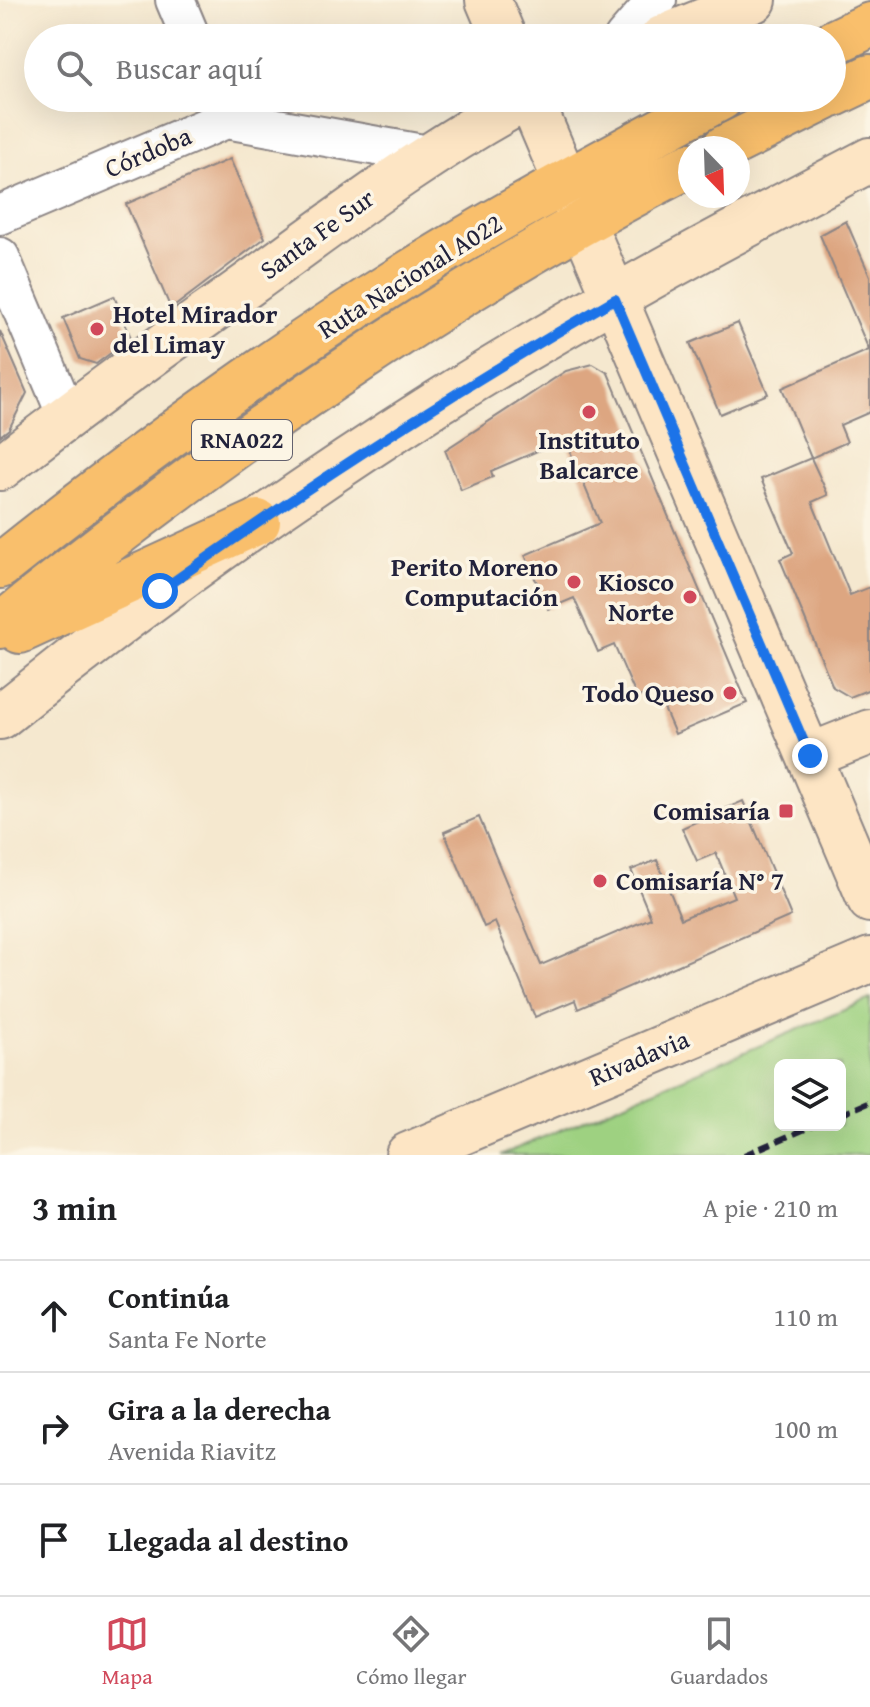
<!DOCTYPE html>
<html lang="es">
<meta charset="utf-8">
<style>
:root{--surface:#fff;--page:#f6f6f6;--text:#202124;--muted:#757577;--line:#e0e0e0;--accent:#d1495b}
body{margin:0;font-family:"Gentium Book Plus",serif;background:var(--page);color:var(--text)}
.controls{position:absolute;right:24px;bottom:24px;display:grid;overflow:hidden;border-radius:12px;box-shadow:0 8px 32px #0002}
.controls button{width:72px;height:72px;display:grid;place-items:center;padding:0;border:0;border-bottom:2px solid var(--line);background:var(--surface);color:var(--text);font:40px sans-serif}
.compass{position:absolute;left:678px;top:136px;width:72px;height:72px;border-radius:50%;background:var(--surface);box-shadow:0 8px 32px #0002;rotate:157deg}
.stop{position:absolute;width:24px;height:24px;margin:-18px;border:6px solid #1a73e8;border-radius:50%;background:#fff}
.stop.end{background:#1a73e8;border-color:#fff;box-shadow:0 2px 8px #0008}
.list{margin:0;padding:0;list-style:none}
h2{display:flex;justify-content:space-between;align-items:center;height:104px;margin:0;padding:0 32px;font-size:34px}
h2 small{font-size:26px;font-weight:400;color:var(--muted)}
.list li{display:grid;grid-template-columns:52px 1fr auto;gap:24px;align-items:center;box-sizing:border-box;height:112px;padding:0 32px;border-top:2px solid var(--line)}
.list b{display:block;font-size:30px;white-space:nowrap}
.list p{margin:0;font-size:26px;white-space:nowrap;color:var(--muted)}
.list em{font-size:26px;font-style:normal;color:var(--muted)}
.icon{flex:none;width:44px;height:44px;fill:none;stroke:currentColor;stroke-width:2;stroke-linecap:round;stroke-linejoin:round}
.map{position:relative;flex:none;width:870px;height:1155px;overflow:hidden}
.search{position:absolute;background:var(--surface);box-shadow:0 8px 32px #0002;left:24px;right:24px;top:24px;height:88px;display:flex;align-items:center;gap:20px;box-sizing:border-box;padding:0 28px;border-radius:44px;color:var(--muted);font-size:30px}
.sheet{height:440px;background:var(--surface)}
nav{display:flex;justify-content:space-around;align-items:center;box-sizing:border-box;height:112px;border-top:2px solid var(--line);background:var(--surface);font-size:22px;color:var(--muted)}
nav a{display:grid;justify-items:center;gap:4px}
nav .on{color:var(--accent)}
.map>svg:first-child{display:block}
.green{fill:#9ed181;stroke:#607a5e;stroke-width:2;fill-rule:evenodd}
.building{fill:#dda681}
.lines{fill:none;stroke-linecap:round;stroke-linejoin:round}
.street-casing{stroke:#8c8585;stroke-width:42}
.secondary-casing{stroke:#8c8585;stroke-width:48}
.highway-casing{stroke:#8c8585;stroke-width:48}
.street{stroke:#fff;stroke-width:38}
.secondary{stroke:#fde5c4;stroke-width:44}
.highway{stroke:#f9bf6c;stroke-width:44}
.rail{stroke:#22223b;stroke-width:6;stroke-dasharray:12 6;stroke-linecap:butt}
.route{stroke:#1a73e8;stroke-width:10}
.poi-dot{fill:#d1495b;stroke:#fcf5e5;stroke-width:3}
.labels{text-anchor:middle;stroke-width:7;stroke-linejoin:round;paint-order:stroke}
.shield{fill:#fcf5e5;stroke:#63616e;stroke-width:2}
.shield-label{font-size:24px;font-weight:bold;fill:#22223b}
.street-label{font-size:26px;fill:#22223b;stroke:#fcf5e5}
.poi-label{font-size:26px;font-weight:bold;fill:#22223b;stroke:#fcf5e5;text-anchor:end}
</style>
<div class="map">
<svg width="870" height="1155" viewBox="0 0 870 1155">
<rect width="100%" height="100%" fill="#fcf5e5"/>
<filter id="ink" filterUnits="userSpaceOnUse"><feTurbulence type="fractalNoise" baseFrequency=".0125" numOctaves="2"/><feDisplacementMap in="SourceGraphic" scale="16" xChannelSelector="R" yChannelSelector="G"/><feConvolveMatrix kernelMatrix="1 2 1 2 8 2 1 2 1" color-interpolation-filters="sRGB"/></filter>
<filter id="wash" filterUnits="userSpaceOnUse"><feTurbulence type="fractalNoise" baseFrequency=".006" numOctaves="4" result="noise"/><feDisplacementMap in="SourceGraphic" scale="32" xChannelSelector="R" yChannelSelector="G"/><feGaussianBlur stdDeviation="1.8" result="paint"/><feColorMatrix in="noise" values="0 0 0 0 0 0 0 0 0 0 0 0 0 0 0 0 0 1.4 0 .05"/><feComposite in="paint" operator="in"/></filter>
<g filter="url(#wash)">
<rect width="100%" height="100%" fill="#f5e8cf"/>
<path class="green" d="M870,999V1155H501ZM780,1065H840V1125H780Z"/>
<g id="blocks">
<path class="building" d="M230,159L265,238L171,309L126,204Z
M846,221L870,276V412L840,425L847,442L811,458L782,388L869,350L820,235Z
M114,296L131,338L96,364L80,359L63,318Z
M738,323L768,394L720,414L690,343Z
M0,331L27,393L9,429L0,436Z
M593,364L608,373L747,703L675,734L656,690L637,698L614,645L598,652L574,598L548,609L525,555L600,523L565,439L491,471L493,477L461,490L445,450L566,371Z
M811,458L828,495L812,502L850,595L870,587V689L850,697L833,687L780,559L793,553L761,479Z
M743,801L791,916L578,1009L575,1000L535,1017L495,922L484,927L444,832L479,817L541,965L651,918L631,870L657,860L681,919L734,897L716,853L697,861L682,828Z"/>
</g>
</g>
<g filter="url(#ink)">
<use href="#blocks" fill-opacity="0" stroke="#8c8585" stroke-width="2"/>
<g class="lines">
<defs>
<path id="street" d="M175,0L191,38
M624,38L657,0
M0,215L226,119L428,155
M0,257L67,416"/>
<path id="secondary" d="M488,0L504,38
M662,38L754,0
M530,98L870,900
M0,468C81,404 166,344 249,284C340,218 428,151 527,98
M0,717C140,604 285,499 437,403C577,315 724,236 870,160
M810,756L870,732
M408,1155L870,960"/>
<path id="highway" d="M832,43L870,25
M832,95L870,77
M724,148L825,98
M0,566C131,461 267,362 409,273C510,210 616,155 721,98
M0,626C216,452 443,292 690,165
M20,631L258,522"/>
</defs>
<use href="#street" class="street-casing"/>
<use href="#secondary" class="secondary-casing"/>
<use href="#highway" class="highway-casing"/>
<use href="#street" class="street"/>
<use href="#secondary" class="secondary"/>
<use href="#highway" class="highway"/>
<path class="rail" d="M840,1115L870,1102
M744,1155L815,1125"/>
</g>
</g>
<g class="lines" filter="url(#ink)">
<path class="route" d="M160,591C308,486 457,389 615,299L810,756"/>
</g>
<g class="poi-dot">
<circle cx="97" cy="329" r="8"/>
<circle cx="589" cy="412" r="8"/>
<circle cx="574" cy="582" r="8"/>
<circle cx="690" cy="597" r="8"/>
<circle cx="730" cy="693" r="8"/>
<rect x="778" y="803" width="16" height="16" rx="4"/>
<circle cx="600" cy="881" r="8"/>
</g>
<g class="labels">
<rect class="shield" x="192" y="420" width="100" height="40" rx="6"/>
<g class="shield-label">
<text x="242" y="448">RNA022</text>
</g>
<g class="street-label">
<text transform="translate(148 152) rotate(-23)" y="9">Córdoba</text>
<text transform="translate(317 234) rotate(-36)" y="9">Santa Fe Sur</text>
<text transform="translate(410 276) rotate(-32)" y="9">Ruta Nacional A022</text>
<text transform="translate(639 1058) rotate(-23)" y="9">Rivadavia</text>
</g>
<g class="poi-label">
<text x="113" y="323" text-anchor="start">Hotel Mirador<tspan x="113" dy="30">del Limay</tspan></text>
<text x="589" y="449" text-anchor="middle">Instituto<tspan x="589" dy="30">Balcarce</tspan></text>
<text x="558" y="576">Perito Moreno<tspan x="558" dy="30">Computación</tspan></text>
<text x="674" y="591">Kiosco<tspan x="674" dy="30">Norte</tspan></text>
<text x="714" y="702">Todo Queso</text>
<text x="770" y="820">Comisaría</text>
<text x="616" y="890" text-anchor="start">Comisaría N° 7</text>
</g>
</g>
</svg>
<div class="controls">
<button><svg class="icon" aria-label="layers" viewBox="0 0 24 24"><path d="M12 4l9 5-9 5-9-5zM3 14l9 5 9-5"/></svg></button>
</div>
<svg class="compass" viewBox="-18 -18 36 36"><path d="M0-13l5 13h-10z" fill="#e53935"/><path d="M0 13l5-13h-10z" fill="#757577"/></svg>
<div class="stop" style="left:160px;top:591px"></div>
<div class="stop end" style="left:810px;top:756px"></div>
<div class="search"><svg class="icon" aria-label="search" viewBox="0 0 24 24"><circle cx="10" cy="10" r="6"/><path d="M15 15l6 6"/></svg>Buscar aquí</div>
</div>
<section class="sheet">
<h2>3 min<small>A pie · 210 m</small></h2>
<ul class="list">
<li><svg class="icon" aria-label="ahead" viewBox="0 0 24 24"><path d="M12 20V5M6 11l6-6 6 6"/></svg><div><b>Continúa</b><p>Santa Fe Norte</p></div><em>110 m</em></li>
<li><svg class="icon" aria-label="right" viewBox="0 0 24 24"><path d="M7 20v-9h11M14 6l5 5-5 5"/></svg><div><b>Gira a la derecha</b><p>Avenida Riavitz</p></div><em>100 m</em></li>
<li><svg class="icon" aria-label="arrive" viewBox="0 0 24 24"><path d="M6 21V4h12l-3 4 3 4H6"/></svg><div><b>Llegada al destino</b></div></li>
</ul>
</section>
<nav>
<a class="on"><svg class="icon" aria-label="map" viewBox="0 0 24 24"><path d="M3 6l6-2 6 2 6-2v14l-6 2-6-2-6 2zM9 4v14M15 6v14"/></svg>Mapa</a>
<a><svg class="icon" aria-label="directions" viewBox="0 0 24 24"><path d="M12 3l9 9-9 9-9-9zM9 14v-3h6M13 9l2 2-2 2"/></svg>Cómo llegar</a>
<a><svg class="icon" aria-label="saved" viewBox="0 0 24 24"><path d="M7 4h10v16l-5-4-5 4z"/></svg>Guardados</a>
</nav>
